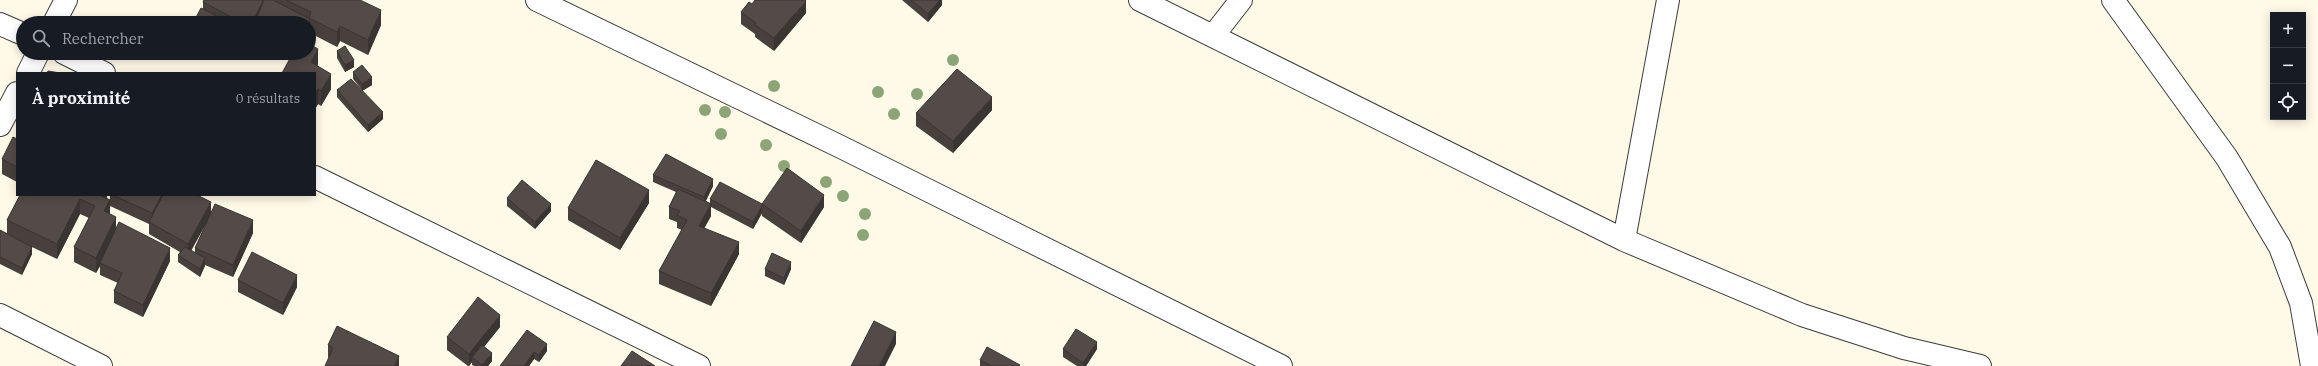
<!DOCTYPE html>
<html lang="fr">
<meta charset="utf-8">
<style>
:root{--surface:#171b24;--page:#20242c;--text:#f1f3f6;--muted:#9ea1a6;--line:#363941}
body{margin:0;font-family:"IBM Plex Serif",serif;background:var(--page);color:var(--text)}
.controls{position:absolute;right:12px;top:12px;display:grid;overflow:hidden;border-radius:0px;box-shadow:0 2px 10px #0003}
.controls button{width:36px;height:36px;display:grid;place-items:center;padding:0;border:0;border-bottom:1px solid var(--line);background:var(--surface);color:var(--text);font:20px sans-serif}
.list{margin:0;padding:0;list-style:none}
h2{display:flex;justify-content:space-between;align-items:center;height:52px;margin:0;padding:0 16px;font-size:17px}
h2 small{font-size:13px;font-weight:400;color:var(--muted)}
.icon{flex:none;width:22px;height:22px;fill:none;stroke:currentColor;stroke-width:2;stroke-linecap:round;stroke-linejoin:round}
.map{position:relative;flex:none;width:2318px;height:366px;overflow:hidden}
.search{position:absolute;background:var(--surface);box-shadow:0 2px 10px #0003;left:16px;top:16px;width:300px;height:44px;display:flex;align-items:center;gap:10px;box-sizing:border-box;padding:0 14px;border-radius:22px;color:var(--muted);font-size:15px}
.panel{position:absolute;background:var(--surface);box-shadow:0 2px 10px #0003;left:16px;top:72px;width:300px;height:124px;border-radius:0px}
.map>svg:first-child{display:block}
.lines{fill:none;stroke-linecap:round;stroke-linejoin:round}
.minor-casing{stroke:#3d3d3d;stroke-width:24}
.minor{stroke:#fff;stroke-width:22}
.tree{fill:#8ca577}
.wall{fill:#47403d;fill-rule:evenodd}
.shaded-wall{fill:#3a3432}
.building{fill:#534b47;stroke:#3a3432}
</style>
<div class="map">
<svg width="2318" height="366" viewBox="0 0 2318 366">
<rect width="100%" height="100%" fill="#fff9e7"/>
<g class="lines">
<defs>
<path id="minor" d="M537,0L841,147L1281,366
M1140,0L1624,240L1802,315L1904,348L1980,366
M2113,0L2227,158L2280,247L2301,303L2312,366
M54,23L66,0
M0,24L23,34
M1213,36L1241,0
M64,53L104,73
M28,73L38,53
M0,125L17,93
M315,177L699,366
M1624,240L1668,0
M0,315L101,366"/>
</defs>
<use href="#minor" class="minor-casing"/>
<use href="#minor" class="minor"/>
</g>
<g class="tree">
<circle cx="953" cy="60" r="6"/>
<circle cx="774" cy="86" r="6"/>
<circle cx="878" cy="92" r="6"/>
<circle cx="917" cy="94" r="6"/>
<circle cx="705" cy="110" r="6"/>
<circle cx="725" cy="112" r="6"/>
<circle cx="894" cy="114" r="6"/>
<circle cx="721" cy="134" r="6"/>
<circle cx="766" cy="145" r="6"/>
<circle cx="784" cy="166" r="6"/>
<circle cx="826" cy="182" r="6"/>
<circle cx="843" cy="196" r="6"/>
<circle cx="865" cy="214" r="6"/>
<circle cx="863" cy="235" r="6"/>
</g>
<path class="wall" d="M204,0H360L381,25L368,55L340,41L337,47L310,33L309,23H219L215,21L203,9V2Z
M902,0H942V5L928,22Z
M741,12L806,13L774,51L755,37V34L741,24Z
M337,51L354,67L345,72L337,58Z
M293,53H309L318,64L317,65L331,89L321,106L318,104L315,109V73Z
M353,72L372,85L362,91L383,119L368,132L337,97V90H362L353,79Z
M992,110L953,153L916,126V113Z
M17,139V182L2,174V159Z
M653,175L713,186L706,201L710,203V199L762,204L824,207L801,243L762,216V213L753,229L711,207V216L704,228L739,254L711,306L659,284V271L682,230L677,228V222L669,219V207L676,192L653,182Z
M20,195H107V199L110,200V195H197L211,213L253,233L233,277L205,265L200,277L178,262V255L180,252L149,234V224L110,206V214L116,229L170,261L143,317L114,303V291L118,283L100,275V266L96,273L74,262V247L89,218L80,214L57,259L32,247V254L22,275L0,264V230L7,234V220ZM207,222L195,248V253L191,251Z
M507,198L551,211L535,229L507,206Z
M649,203L620,250L568,220V208Z
M765,269H791L784,285L765,276Z
M238,280L297,287L283,315L238,292Z
M500,327L484,347L492,361L488,366H474L472,365V362L469,366H468L447,350V337Z
M527,330L547,351L539,362L534,359L529,366H500Z
M328,345L399,366L329,358L328,357Z
M1063,349H1097L1086,366H1077L1063,357Z
M980,360L1020,366H980Z"/>
<path class="shaded-wall" d="M940,0H942V5L928,22V14Z
M263,1V13L256,20V23H252Z
M806,1V13L774,51V38Z
M381,10V25L368,55V40Z
M215,15V23H211Z
M310,19V34L309,36V23H308Z
M340,26V41L337,47V32Z
M318,49V64L313,73L311,62Z
M354,60V67L345,72V65Z
M331,74V89L321,106V91Z
M372,77V85L362,91V84Z
M318,89V104L315,109V94Z
M992,97V110L953,153V141Z
M383,112V119L368,132V125Z
M713,179V186L704,204V197Z
M649,190V203L620,250V238Z
M101,195H107V199L101,211Z
M162,195H168L152,224V213Z
M824,195V207L801,243V231Z
M80,199V214L57,259V244Z
M110,200V215L104,211Z
M211,202V214L188,256V244Z
M551,204V211L535,229V222Z
M711,204V216L699,238V226Z
M762,206V213L753,229V222Z
M116,217V232L100,263V266L96,273V258Z
M253,220V233L233,277V265Z
M739,242V254L711,306V293Z
M32,247V254L22,275V268Z
M170,248V261L143,317V305Z
M205,258V266L200,277V269Z
M791,262V269L784,285V278Z
M297,275V287L283,315V303Z
M500,315V327L474,359L472,357V362L469,366V354Z
M896,332V344L885,366H879Z
M1097,342V349L1086,366H1083V363Z
M547,344V351L539,362V355Z
M534,352V359L529,366H524Z
M492,353V361L488,366H482Z
M399,356V366H394Z"/>
<path class="building" d="M204,0H262L263,1L252,23H243L203,2Z
M264,0H273L310,19L308,23H262L256,20Z
M286,0H360L381,10L368,40L340,26L337,32L309,18L311,12Z
M755,0H805L806,1L774,38L755,25L756,23L741,12L749,2L752,4Z
M911,0H940L928,14Z
M201,8L215,15L211,23H193Z
M309,44L318,49L311,62L331,74L321,91L318,89L315,94V73H282L293,53H309Z
M345,46L354,60L345,65L337,51Z
M362,65L372,77L362,84L353,72Z
M957,69L992,97L953,141L916,113Z
M48,71L60,73H47Z
M351,79L383,112L368,125L337,90Z
M13,137L17,139V167L2,159Z
M666,154L713,179L704,197L653,175Z
M596,160L649,190L620,238L568,208Z
M787,168L824,195L801,231L762,204Z
M522,180L551,204L535,222L507,198Z
M720,182L762,204V206L753,222L710,199Z
M678,189L711,204L699,226L739,242L711,293L659,271L687,220L677,215L680,211L669,207Z
M20,195H101V196L110,200L104,211L116,217L96,258L74,247L95,206L80,199L57,244L7,220Z
M113,195H162L152,213Z
M163,195H197L211,202L188,244L149,222Z
M215,204L253,220L233,265L195,248Z
M119,222L170,248L143,305L114,291L122,273L100,263Z
M0,230L32,247L22,268L0,257Z
M185,247L205,258L200,269L178,255Z
M252,252L297,275L283,303L238,280Z
M772,253L791,262L784,278L765,269Z
M478,297L500,315L469,354L447,337Z
M874,321L896,332L879,366H851Z
M337,326L399,356L394,366H325L333,348L328,345Z
M1076,329L1097,342L1083,363L1063,349Z
M527,330L547,344L539,355L534,352L524,366H500Z
M482,345L492,353L482,365L472,357Z
M987,347L1020,365L1019,366H992L980,360Z
M632,351L655,366H621Z"/>
</svg>
<div class="controls">
<button>+</button>
<button>−</button>
<button><svg class="icon" aria-label="locate" viewBox="0 0 24 24"><circle cx="12" cy="12" r="6"/><path d="M12 2v4M12 18v4M2 12h4M18 12h4"/></svg></button>
</div>
<div class="search"><svg class="icon" aria-label="search" viewBox="0 0 24 24"><circle cx="10" cy="10" r="6"/><path d="M15 15l6 6"/></svg>Rechercher</div>
<section class="panel">
<h2>À proximité<small>0 résultats</small></h2>
<ul class="list">
</ul>
</section>
</div>
